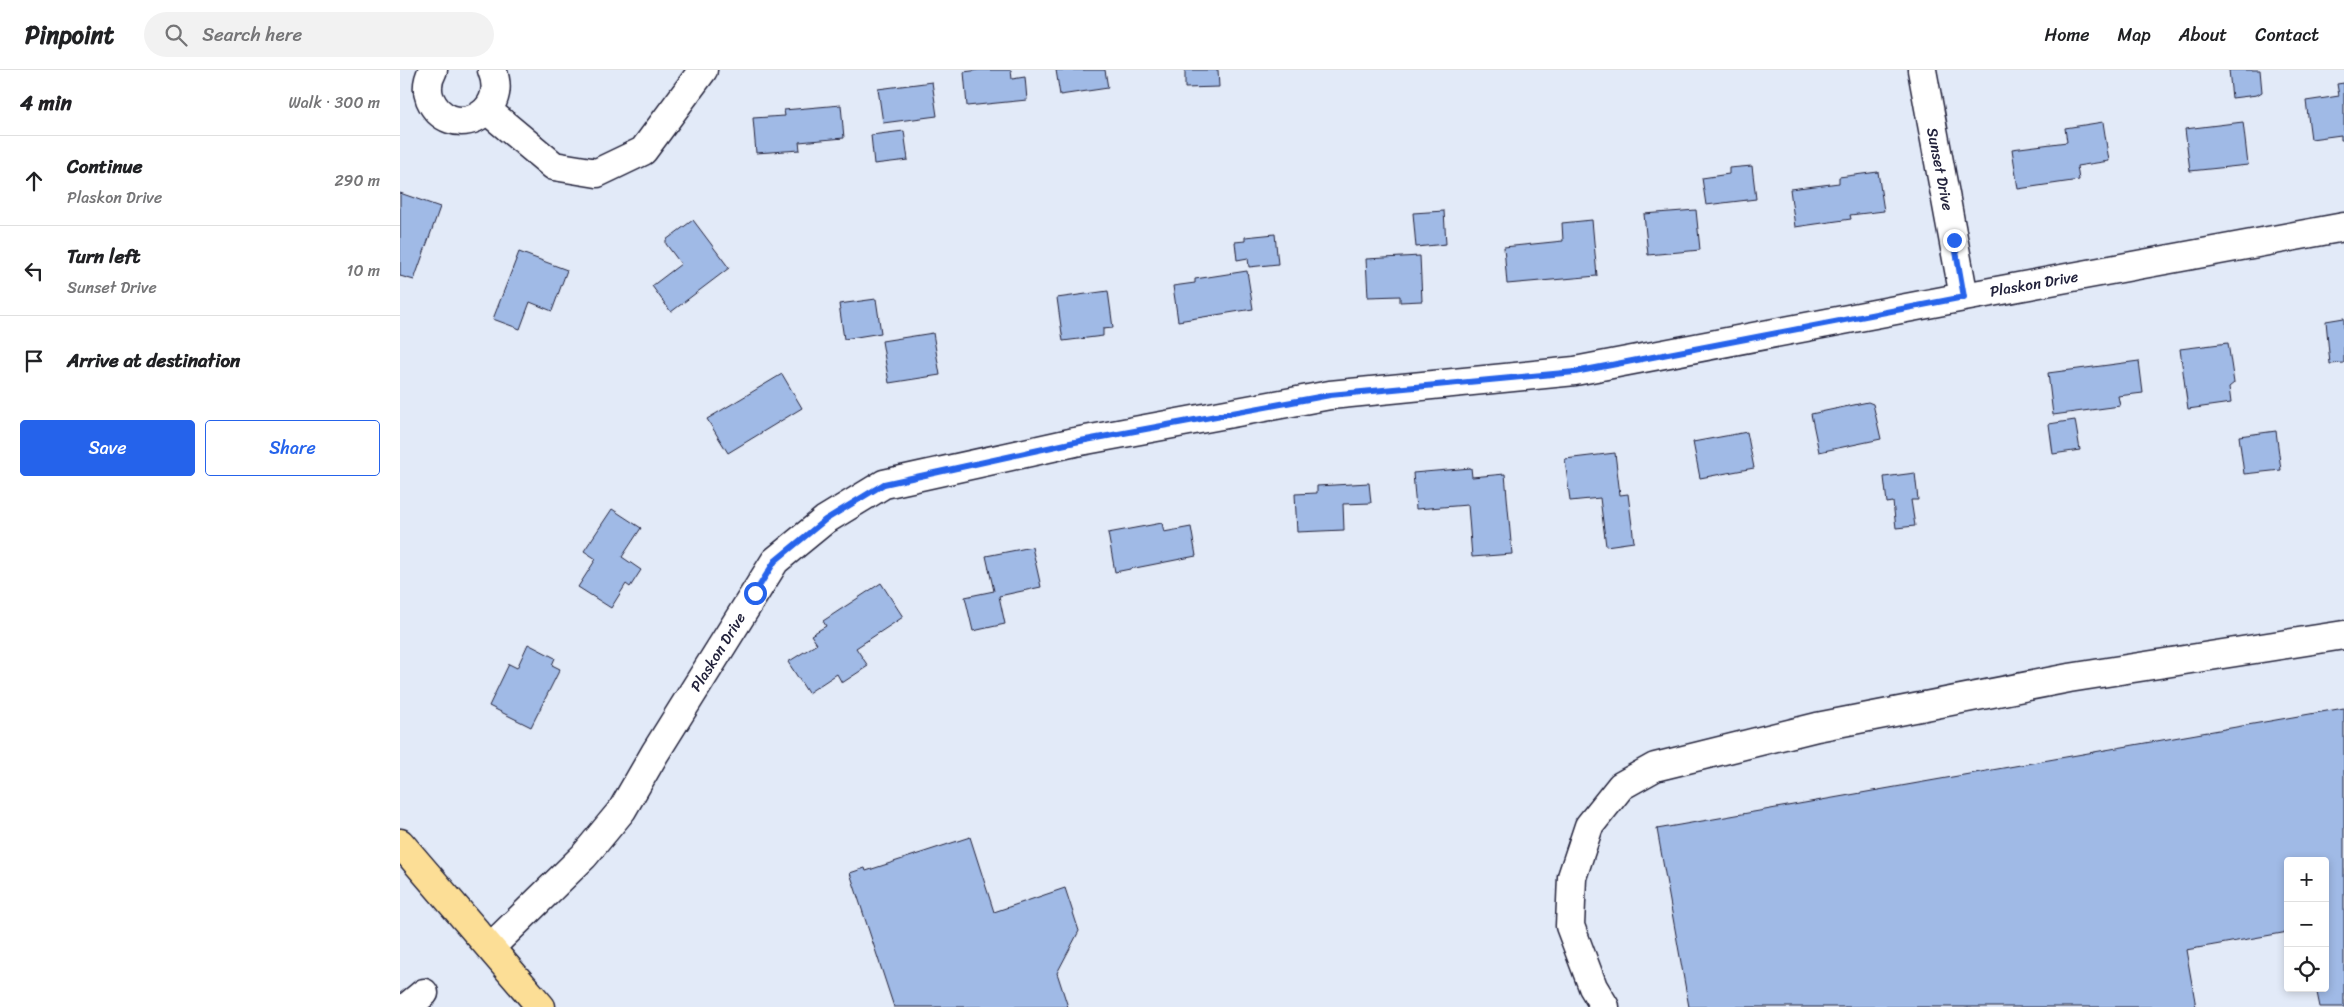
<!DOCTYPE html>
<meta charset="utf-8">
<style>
:root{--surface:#fff;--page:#f2f2f2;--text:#202124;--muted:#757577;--line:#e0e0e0;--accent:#2563eb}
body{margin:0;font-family:Sriracha,sans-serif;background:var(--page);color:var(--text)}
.controls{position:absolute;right:15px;bottom:15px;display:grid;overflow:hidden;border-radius:5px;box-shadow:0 2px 8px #0003}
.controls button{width:45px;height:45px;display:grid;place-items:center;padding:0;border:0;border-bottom:1px solid var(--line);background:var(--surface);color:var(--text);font:25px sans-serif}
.stop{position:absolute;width:15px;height:15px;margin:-11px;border:4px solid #2563eb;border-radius:50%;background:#fff}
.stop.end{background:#2563eb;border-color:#fff;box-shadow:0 1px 5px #0008}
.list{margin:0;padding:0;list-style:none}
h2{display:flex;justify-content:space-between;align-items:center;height:65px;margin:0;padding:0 20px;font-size:21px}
h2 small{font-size:16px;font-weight:400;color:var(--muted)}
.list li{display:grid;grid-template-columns:32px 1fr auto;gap:15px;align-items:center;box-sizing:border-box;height:90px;padding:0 20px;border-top:1px solid var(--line)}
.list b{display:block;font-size:19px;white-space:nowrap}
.list p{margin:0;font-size:16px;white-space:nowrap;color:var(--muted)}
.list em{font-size:16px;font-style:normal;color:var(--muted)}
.actions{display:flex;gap:10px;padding:15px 20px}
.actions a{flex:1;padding:11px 0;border:1px solid var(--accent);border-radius:5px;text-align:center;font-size:18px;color:var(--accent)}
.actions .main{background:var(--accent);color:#fff}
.icon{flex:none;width:28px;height:28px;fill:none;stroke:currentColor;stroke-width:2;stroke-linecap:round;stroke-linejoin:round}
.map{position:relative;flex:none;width:1944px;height:937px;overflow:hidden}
header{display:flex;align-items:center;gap:30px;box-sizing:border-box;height:70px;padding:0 25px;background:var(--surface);border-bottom:1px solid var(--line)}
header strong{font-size:24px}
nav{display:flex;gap:28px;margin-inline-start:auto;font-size:18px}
.search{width:350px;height:45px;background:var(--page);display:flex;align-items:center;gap:12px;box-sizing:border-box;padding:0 18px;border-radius:28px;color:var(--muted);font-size:19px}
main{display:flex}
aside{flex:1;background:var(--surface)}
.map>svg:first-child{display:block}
.building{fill:#a0bae6;stroke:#22223b}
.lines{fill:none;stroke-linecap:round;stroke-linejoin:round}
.minor-casing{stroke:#22223b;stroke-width:31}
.major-casing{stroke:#22223b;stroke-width:31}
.minor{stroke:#fff;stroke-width:28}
.major{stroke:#fcde96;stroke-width:28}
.route{stroke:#2563eb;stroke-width:6}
.labels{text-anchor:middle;stroke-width:5;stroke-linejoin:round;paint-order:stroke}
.street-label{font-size:15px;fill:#22223b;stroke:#fff}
</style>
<header>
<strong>Pinpoint</strong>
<div class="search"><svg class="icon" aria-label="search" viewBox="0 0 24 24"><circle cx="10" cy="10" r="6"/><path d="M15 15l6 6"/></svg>Search here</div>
<nav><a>Home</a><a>Map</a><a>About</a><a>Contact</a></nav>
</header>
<main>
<aside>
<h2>4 min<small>Walk · 300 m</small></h2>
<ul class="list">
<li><svg class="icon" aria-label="ahead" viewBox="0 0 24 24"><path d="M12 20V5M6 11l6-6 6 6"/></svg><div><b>Continue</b><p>Plaskon Drive</p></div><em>290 m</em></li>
<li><svg class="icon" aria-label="left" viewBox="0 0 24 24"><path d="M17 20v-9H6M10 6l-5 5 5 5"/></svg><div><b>Turn left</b><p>Sunset Drive</p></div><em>10 m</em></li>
<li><svg class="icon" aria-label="arrive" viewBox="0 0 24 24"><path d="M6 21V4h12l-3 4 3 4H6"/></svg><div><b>Arrive at destination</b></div></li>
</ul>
<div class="actions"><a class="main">Save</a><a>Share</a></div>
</aside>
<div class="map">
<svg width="1944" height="937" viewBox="0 0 1944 937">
<rect width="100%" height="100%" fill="#e2eaf8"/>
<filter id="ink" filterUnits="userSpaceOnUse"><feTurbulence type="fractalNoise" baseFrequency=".02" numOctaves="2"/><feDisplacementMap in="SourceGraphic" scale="10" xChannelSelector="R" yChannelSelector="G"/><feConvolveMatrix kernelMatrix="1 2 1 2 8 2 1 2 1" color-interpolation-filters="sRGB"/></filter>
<g filter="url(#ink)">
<path class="building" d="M579,0H611L612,9L625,7L627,30L567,36L564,2Z
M656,0H705L708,18L660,25Z
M785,0H818L819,17L785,18Z
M1829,0H1860L1862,22L1857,25L1832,28Z
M532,12L537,46L483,53L478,19Z
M1944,13V70H1941V65L1911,69L1906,31L1939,26L1937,14Z
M441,35L444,68L399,72L400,80L356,83L353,48L385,46L384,40Z
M1703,52L1709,91L1677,96L1679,110L1618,119L1612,79L1667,72L1665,58Z
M1843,52L1848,95L1790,101L1785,59Z
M504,61L508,90L474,94L471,65Z
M1352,96L1356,129L1306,135L1302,108L1329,104V98Z
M1478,102L1484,141L1450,145L1451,149L1395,157L1390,119L1439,113V107Z
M0,123L40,137L14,210L0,206Z
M1296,140L1300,180L1248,185L1244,144Z
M1044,141L1046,174L1016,177L1013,143Z
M293,150L329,198L271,242L252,216L281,194L266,174V170Z
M1192,150L1197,206L1107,214L1104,177L1163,171L1162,153Z
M875,164L878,194L849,197L848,188L837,190L835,172L845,171V167Z
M119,182L167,200L152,241L130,232L120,259L93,249Z
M1020,186L1022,231L1000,232V226L968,227L966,189Z
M847,201L853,239L778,251L773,216L795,213V209Z
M708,221L713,258L703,259V266L663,271L657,228Z
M476,229L481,263L444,269L439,234Z
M1944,248V293L1930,294L1926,251Z
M533,263L540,305L489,313L482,271Z
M1828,273L1834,313L1829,317L1831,333L1788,339L1780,279Z
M1739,291L1743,323L1718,326L1720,336L1653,345L1648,303Z
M382,304L402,338L328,383L307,349Z
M1468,332L1473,334L1481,369L1419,382L1411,344Z
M1675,350L1680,380L1653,384L1649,354Z
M1876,361L1881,400L1844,404L1839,366Z
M1347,362L1354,398L1300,408L1293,372Z
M1215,383L1220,425L1228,424L1234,472L1206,476L1200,428L1170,431L1165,389Z
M1071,398L1072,407L1105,404L1112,484L1072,487L1068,435L1016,439L1013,403Z
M1515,403L1518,430H1511L1515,456L1496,458L1493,432L1487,433L1484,407Z
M969,413L971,433L943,434L944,460L897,462L895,424L917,423V416Z
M212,439L241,458L222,487L241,500L230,517L226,514L211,538L178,517L196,489L184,481Z
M762,453L764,462L791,457L796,486L715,502L708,463Z
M632,477L641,517L599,526L605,554L573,561L565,527L594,521L586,486Z
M481,513L503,547L456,578L468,596L442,613L437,604L408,623L388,592L417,574L411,565L426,556L423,551Z
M128,574L155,588L152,595L160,599L131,657L89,636L109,594L117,598Z
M1944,638V937H1920L1916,918H1925V791H1888V862L1786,880L1796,937H1289L1257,759Z
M570,767L594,842L665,818L679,861L657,903L668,937H494L450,803L465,798L466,801Z"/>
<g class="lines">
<defs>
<path id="minor" d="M33,0C28,9 26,19 30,29C49,72 111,46 92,0
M1522,0L1564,227
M87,40L154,96L197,103L243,81L303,0
M91,877L184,786L222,740L255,683L375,491L425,450L484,414L675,372L930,325L1175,301L1564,227L1944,157
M7,937L24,923
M1205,937L1193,917L1170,856L1172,807L1189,756L1221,716L1255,697L1417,657L1669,608L1944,565"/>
<path id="major" d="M0,773L141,937"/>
</defs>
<use href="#minor" class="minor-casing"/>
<use href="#major" class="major-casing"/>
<use href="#minor" class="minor"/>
<use href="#major" class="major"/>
</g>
</g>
<g class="lines" filter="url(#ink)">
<path class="route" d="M355,523L375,491L425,450L484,414L675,372L930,325L1175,302L1564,227L1554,170"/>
</g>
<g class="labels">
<g class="street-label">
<text transform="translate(1540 99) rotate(79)" y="5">Sunset Drive</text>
<text transform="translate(1634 214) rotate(-10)" y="5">Plaskon Drive</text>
<text transform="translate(318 582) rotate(-58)" y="5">Plaskon Drive</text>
</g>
</g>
</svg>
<div class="controls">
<button>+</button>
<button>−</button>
<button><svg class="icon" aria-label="locate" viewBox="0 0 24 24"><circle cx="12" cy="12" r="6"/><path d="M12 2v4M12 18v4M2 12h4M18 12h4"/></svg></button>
</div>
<div class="stop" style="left:355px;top:523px"></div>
<div class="stop end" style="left:1554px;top:170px"></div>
</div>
</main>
